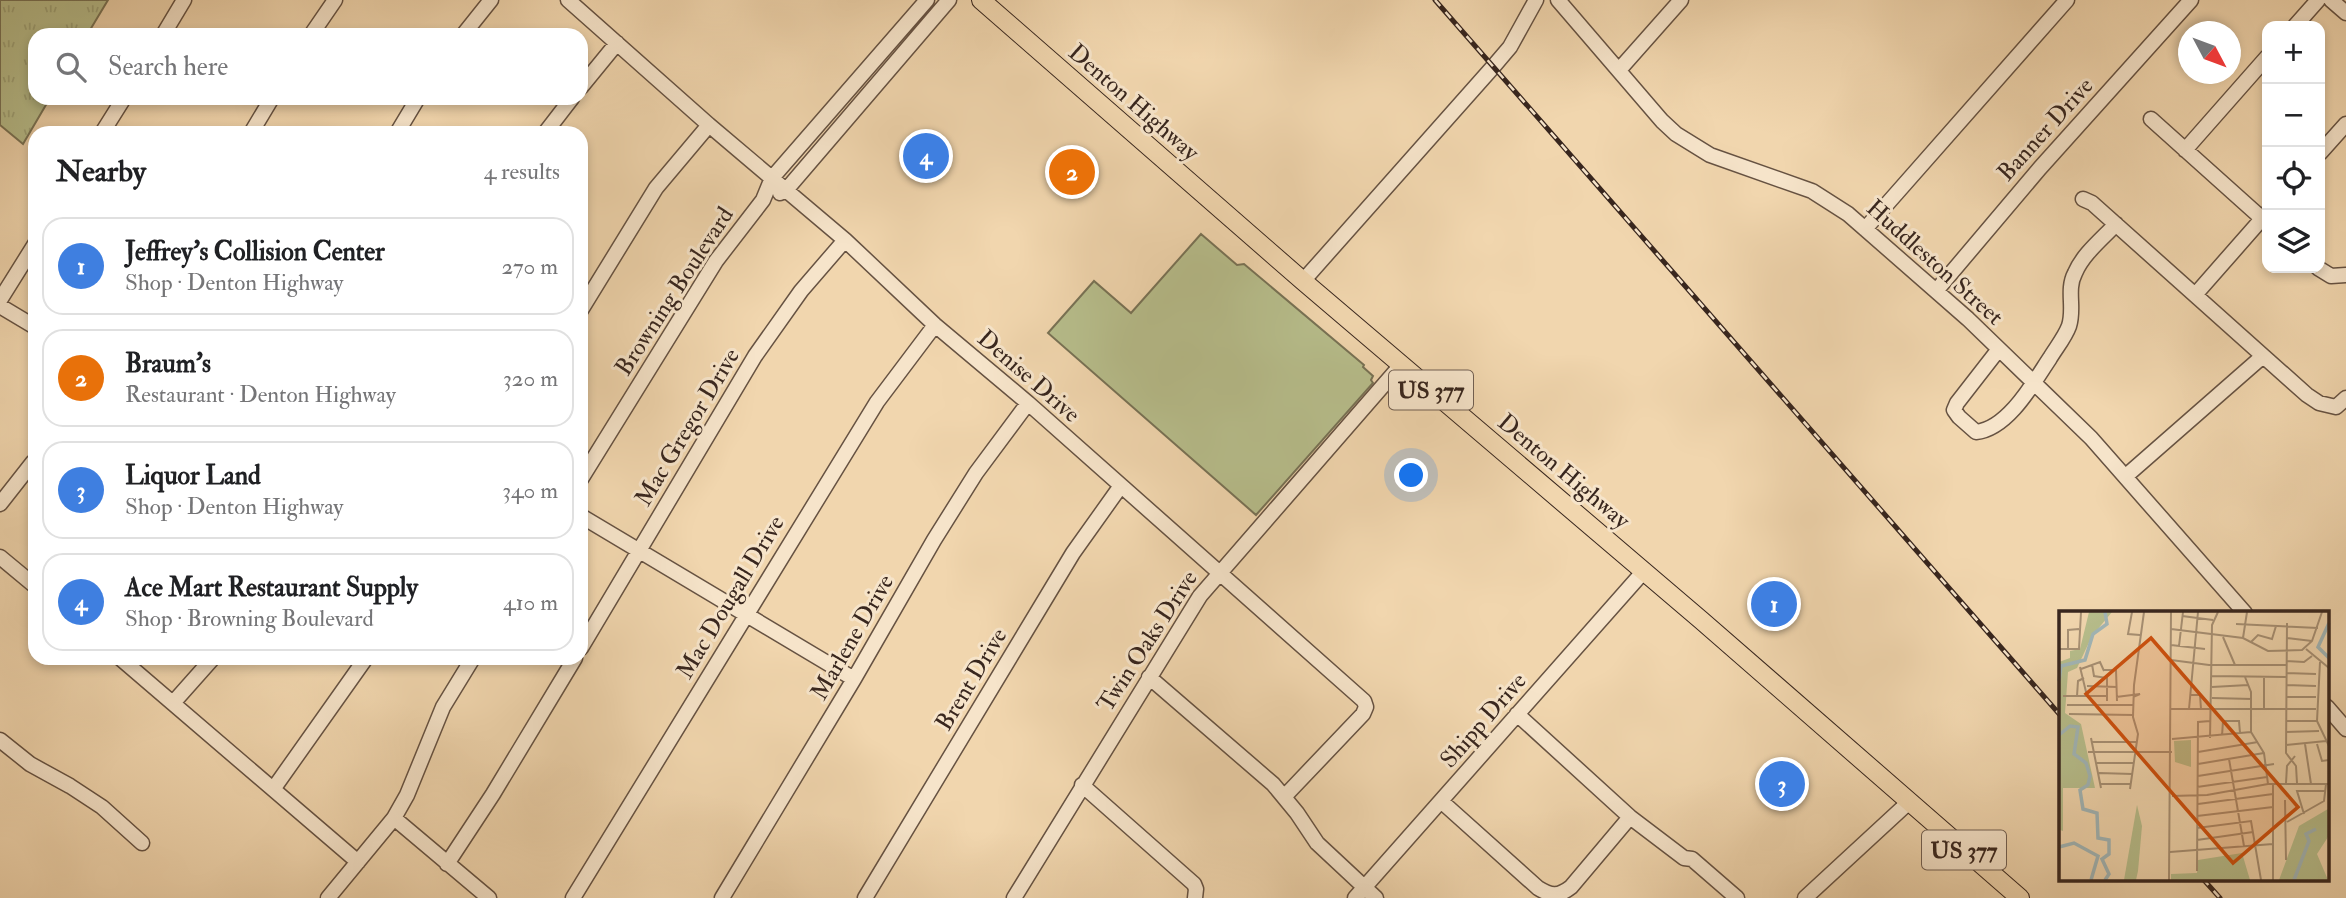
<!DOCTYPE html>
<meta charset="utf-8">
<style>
:root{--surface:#fff;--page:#f2f2f2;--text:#202124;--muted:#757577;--line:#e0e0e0;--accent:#8f2418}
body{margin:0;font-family:"IM FELL Double Pica",serif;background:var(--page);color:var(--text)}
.controls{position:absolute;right:21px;top:21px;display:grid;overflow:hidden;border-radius:14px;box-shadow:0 4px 10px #0003}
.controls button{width:63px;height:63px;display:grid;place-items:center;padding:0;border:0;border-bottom:2px solid var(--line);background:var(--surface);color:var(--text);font:35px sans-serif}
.compass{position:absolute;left:2178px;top:21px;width:63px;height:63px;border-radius:50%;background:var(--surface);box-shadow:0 4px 10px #0003;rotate:131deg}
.you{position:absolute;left:1412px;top:476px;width:24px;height:24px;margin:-18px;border:5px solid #fff;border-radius:50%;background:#1a73e8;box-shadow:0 0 0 10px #1a73e833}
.badge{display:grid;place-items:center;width:46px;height:46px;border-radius:50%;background:var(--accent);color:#fff;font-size:23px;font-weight:700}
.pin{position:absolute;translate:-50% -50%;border:4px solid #fff;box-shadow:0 2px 7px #0006}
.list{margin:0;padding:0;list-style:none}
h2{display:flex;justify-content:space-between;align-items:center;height:91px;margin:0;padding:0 28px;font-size:30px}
h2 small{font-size:23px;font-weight:400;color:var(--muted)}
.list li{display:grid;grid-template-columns:46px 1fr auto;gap:21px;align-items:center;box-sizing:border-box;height:98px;margin:0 14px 14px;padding:0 14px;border:2px solid var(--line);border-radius:21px}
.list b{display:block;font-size:26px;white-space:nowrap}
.list p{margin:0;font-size:23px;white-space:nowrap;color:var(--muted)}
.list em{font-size:23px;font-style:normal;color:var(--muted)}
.icon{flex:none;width:38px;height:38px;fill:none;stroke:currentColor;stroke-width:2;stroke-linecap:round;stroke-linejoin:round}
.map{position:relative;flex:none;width:2346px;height:898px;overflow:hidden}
.search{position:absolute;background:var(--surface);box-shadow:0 4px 10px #0003;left:28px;top:28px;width:560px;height:77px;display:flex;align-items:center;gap:18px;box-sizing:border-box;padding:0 24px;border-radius:21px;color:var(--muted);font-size:26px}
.panel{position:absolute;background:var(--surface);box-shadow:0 4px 10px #0003;left:28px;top:126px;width:560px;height:539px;border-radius:21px}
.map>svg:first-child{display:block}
.green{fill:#b7be8c;stroke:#787255;stroke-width:2}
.park{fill:url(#park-tufts);stroke:#787255;stroke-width:2}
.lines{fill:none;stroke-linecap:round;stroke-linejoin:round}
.minor-casing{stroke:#665242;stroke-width:17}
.major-casing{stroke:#38261e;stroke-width:20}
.minor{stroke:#f6e4ca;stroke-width:14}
.major{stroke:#f1d6ae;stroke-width:18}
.rail-casing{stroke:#38261e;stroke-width:5}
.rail{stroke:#f6e4ca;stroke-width:2.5;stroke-dasharray:8;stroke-linecap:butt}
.labels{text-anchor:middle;stroke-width:6;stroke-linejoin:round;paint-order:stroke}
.shield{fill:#f6e4ca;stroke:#715f52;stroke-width:2}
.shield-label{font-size:23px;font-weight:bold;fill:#38261e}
.street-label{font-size:24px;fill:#38261e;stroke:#f6e4ca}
.inset-river{fill:none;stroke:#a1b6b7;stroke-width:3.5}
.inset-road{fill:none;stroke:#a79074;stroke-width:2}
.view{fill:#ce510f;fill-opacity:0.15;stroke:#ce510f;stroke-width:3.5}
.inset-edge{fill:none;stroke:#38261e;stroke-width:3.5}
</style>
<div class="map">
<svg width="2346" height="898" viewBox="0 0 2346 898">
<defs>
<pattern id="park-tufts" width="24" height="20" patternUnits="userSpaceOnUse" patternTransform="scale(1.75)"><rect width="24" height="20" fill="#b7be8c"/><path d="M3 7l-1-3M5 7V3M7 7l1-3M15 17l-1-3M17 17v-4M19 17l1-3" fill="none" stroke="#9ea378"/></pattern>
</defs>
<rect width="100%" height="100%" fill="#f1d6ae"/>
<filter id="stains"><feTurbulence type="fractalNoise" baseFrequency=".00286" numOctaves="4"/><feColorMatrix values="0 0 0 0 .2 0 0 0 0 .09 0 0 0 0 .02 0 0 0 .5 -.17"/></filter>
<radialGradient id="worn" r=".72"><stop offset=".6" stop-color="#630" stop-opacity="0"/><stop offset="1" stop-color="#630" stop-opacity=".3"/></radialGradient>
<path class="green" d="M1201,234L1237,265L1244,264L1364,365L1363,367L1373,376L1371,380L1373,383L1256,515L1048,333L1094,281L1131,313Z"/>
<path class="park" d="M0,0H108L87,35H35V98H50L23,144L0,125Z"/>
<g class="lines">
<defs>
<path id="minor" d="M568,0L709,125L845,240L935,325L1028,403L1364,701L1366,707L1363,714L1284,797
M1558,0L1662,121L1676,134L1710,155L1812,191L1848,214L1968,319L2091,438L2245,613
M2331,0L2346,13
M2295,26L2318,0
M163,35L184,0
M311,35L335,0
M463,35L491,0
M1619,70L1681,0
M581,87L617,43
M2151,119L2267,223
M102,133L124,98
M251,133L272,98
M397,133L418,98
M545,133L572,98
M2185,150L2267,57
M2320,153L2346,124
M780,193L787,189L949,0
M2083,199L2092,203L2307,395L2319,403L2336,407L2346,398
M1865,229L2067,0
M2318,268L2331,276L2346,275
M1303,281L1493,67L1510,47L1536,0
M1936,291L2040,168L2191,0
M2195,295L2267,213
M0,300L35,244
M0,306L35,327
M581,310L656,188L709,125
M1999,349L1957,403L1954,410L1959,417L1976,432C2008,429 2034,382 2050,358C2056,348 2065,337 2069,326C2075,308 2066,290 2075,273C2083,254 2102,239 2116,224
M2126,476L2263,356
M581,479L716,261L763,200L772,178L927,0
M0,504L33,462
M581,516L854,679
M0,557L35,586
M581,648L755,356L801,291L845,240
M120,658L358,862
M1149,677L1273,784L1297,813L1317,843L1376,898
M173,703L213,658
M2327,707L2346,729
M1517,714L1630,817L1684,858L1692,859L1737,898
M0,740L30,764L70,786L102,807L142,843
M1082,785L1194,884L1196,889L1195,898
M274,788L366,658
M1441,801L1538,888C1551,896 1558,897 1571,887L1630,817
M394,818L489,898
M447,864L493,794L575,658
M328,898L394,818L407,795L443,707L473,658
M573,898L877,402L935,325
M722,898L854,679L934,540L976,473L1028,403
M865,898L1073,553L1120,487
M1014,898L1200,596L1401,365
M1355,898L1644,571
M1805,898L1909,802"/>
<path id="major" d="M981,0L1303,281L1701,620L2020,898"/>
</defs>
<use href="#minor" class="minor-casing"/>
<use href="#major" class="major-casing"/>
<use href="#minor" class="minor"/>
<use href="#major" class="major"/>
<defs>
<path id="rail" d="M1435,0L2061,716
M2203,879L2220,898"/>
</defs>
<use href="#rail" class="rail-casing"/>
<use href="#rail" class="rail"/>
</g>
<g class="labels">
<g class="shield">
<rect x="1389" y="370.5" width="84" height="39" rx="5"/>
<rect x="1922" y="830.5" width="84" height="39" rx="5"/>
</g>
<g class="shield-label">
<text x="1431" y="398">US 377</text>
<text x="1964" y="858">US 377</text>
</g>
<g class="street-label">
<text transform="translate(1134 102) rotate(41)" y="8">Denton Highway</text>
<text transform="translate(2045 129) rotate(-48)" y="8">Banner Drive</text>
<text transform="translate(1935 262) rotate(42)" y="8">Huddleston Street</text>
<text transform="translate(674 291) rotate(-57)" y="8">Browning Boulevard</text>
<text transform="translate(1029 376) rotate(41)" y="8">Denise Drive</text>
<text transform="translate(687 427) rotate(-59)" y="8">Mac Gregor Drive</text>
<text transform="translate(1564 471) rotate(40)" y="8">Denton Highway</text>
<text transform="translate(730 597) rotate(-59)" y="8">Mac Dougall Drive</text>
<text transform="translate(852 637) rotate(-60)" y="8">Marlene Drive</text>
<text transform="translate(1147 641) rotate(-57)" y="8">Twin Oaks Drive</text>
<text transform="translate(971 679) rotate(-59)" y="8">Brent Drive</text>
<text transform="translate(1483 720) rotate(-49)" y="8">Shipp Drive</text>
</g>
</g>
<g transform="translate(2059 611)">
<rect width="270" height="270" fill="#f1d6ae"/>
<path d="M132,129V156L116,151L115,130ZM269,198V226L258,243L269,269H220L240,215Z" fill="#b7be8c"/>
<path d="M78,194L83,215L79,260L77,269H65Z" fill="#b7be8c"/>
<path d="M30,1H53L33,25L18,57L9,61L6,102L22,113L36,177H4V220L1,219L0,51L11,47V40L21,38ZM183,242L191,269H112V263L138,262L139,249Z" fill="#b7be8c"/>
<path class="inset-river" d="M270,12L259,36L270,47M0,70L2,55L26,49L34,23L48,13L46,1M0,124L11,115L19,116L15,143L27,152L31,165L29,174L21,179L24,198L38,202L39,227L50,229V243L43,248L50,263L46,269M0,236L15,232L39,245L32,269M235,269L250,230L247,223L257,218"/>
<path class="inset-road" d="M73,1L69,23L81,24M123,5L154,9M228,12L227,142L237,155L238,172M177,13L259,17M112,18L184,27L209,40L243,39L253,30L263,1M164,26L176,54M184,27L188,1M228,27L253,30M192,31L199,24L213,28L217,15M112,34L146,38M120,35L124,1M0,38H20L22,1M9,38V19L20,18M247,38L270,57M112,49L150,54H227M227,50L245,51L253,45M261,51L258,110L270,135M33,53L35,65L48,67V90M21,56L28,85M22,58L41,51L45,60M45,59H57L58,90M227,62L257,63M153,65L227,66M186,66L192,81V121L205,142L209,173M227,74L257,75M28,75L58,76M153,76L189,74M131,84H141L142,98M4,85H48M18,85L19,70L25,67M57,86L81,83L74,86M227,86H257M153,87L193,88M8,94H74M112,98H257M130,98L139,1M205,99V66M10,103L74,104M227,110H258M227,121L260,120M163,125L164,110H180L181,122M32,127L42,177M151,127L153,14L159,1M113,128L192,121M32,131H78M246,133L252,173M258,133L263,150L270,149M227,134L267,130M29,141H113M139,141L199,131M170,148L185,235M38,152H75M139,153L205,142M40,162L73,163M139,165L215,153M227,172L228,155L236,145M42,173H72M214,173V269M138,176L208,166M71,178L79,123L74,106L75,74L85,1M113,185L148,184L209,173H270M226,189L227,249M139,193L214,183M245,203L238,180H267M138,205L214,196M228,211L265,190L267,173M138,217L192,210L202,269M138,229L194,221M111,241L214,233M138,260L139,111L151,110M110,269L112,1"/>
<path class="view" d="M92,27L239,196L174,252L27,83Z"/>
<rect width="270" height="270" class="inset-edge"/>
</g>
<rect width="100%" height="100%" filter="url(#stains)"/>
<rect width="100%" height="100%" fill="url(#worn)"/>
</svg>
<div class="controls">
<button>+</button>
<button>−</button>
<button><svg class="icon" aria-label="locate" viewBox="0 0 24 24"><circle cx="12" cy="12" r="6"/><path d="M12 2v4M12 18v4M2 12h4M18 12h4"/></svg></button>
<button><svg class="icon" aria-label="layers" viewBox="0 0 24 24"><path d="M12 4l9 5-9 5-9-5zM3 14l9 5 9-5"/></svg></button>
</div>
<svg class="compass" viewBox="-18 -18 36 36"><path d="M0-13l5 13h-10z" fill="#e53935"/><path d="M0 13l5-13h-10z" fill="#757577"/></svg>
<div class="you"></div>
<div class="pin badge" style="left:1774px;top:604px;background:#3f7fe0">1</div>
<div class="pin badge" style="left:1072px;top:172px;background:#e8710a">2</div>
<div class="pin badge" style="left:1782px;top:784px;background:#3f7fe0">3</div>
<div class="pin badge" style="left:926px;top:156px;background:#3f7fe0">4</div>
<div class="search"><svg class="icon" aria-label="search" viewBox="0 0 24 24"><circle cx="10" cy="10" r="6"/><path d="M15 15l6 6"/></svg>Search here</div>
<section class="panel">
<h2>Nearby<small>4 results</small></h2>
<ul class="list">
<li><span class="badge" style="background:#3f7fe0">1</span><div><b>Jeffrey's Collision Center</b><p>Shop · Denton Highway</p></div><em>270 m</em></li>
<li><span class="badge" style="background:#e8710a">2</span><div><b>Braum's</b><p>Restaurant · Denton Highway</p></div><em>320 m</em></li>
<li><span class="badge" style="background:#3f7fe0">3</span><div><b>Liquor Land</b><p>Shop · Denton Highway</p></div><em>340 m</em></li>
<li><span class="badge" style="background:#3f7fe0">4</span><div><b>Ace Mart Restaurant Supply</b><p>Shop · Browning Boulevard</p></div><em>410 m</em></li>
</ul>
</section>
</div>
